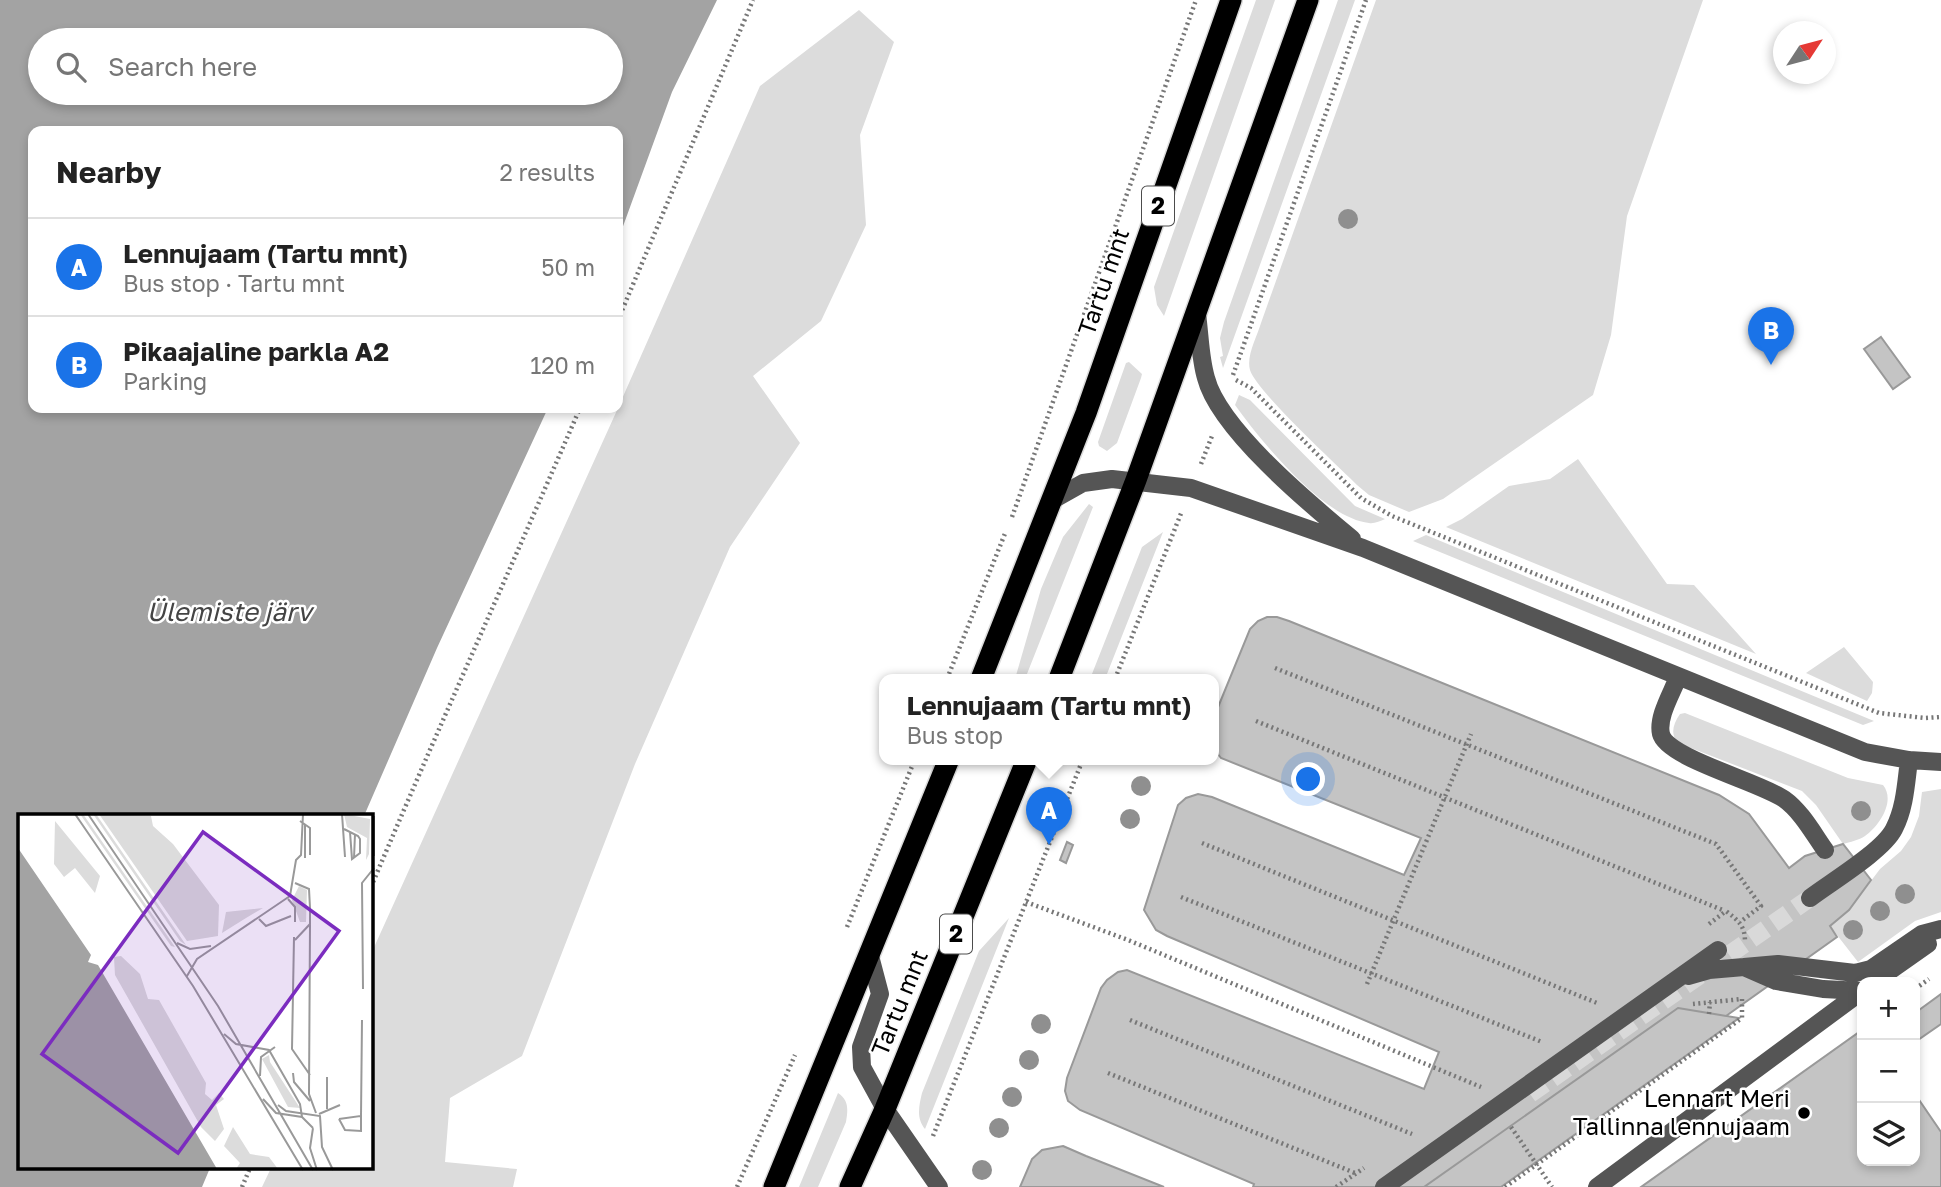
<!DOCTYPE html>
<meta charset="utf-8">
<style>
:root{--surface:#fff;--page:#f6f6f6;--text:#222;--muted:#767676;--line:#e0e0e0;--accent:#1a73e8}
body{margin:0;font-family:"Golos Text",sans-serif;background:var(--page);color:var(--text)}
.controls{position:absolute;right:21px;bottom:21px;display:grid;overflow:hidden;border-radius:14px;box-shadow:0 4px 10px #0003}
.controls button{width:63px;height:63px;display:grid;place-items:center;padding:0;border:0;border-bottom:2px solid var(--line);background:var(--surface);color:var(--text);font:35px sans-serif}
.compass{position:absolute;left:1773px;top:21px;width:63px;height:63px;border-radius:50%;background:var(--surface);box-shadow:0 4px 10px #0003;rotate:54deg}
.you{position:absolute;left:1309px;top:780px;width:24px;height:24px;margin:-18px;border:5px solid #fff;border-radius:50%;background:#1a73e8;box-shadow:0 0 0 10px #1a73e833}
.badge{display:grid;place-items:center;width:46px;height:46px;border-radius:50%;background:var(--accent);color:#fff;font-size:23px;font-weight:700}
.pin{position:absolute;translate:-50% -58px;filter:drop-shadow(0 2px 4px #0008)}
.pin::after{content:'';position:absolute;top:37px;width:24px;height:21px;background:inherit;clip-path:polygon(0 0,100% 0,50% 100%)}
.popup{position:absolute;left:879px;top:674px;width:340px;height:91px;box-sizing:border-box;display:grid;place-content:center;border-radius:14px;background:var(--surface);filter:drop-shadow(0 2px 5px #0005);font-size:23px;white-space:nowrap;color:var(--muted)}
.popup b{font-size:26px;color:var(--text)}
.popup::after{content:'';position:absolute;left:50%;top:100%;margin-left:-14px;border:14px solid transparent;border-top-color:var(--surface)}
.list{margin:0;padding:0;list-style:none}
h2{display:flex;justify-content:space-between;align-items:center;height:91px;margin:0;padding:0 28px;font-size:30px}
h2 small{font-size:23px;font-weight:400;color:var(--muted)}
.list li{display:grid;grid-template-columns:46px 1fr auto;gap:21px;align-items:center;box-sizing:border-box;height:98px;padding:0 28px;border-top:2px solid var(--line)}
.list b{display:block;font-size:26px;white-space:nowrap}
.list p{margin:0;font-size:23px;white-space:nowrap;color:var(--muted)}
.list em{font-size:23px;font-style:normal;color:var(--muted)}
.icon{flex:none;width:38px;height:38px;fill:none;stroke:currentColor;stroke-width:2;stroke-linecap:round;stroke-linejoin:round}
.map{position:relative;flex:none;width:1941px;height:1187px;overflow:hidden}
.search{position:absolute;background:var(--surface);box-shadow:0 4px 10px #0003;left:28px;top:28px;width:595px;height:77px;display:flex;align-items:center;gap:18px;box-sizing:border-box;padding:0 24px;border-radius:38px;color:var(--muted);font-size:26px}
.panel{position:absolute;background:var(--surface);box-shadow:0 4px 10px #0003;left:28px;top:126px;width:595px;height:287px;border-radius:14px}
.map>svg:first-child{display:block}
.green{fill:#dcdcdc}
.water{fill:#a3a3a3;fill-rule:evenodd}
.building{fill:#c4c4c4;stroke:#999;stroke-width:2}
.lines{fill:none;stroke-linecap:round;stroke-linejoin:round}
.minor-tunnel{stroke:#d9d9d9;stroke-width:18;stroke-dasharray:18 9;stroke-linecap:butt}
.highway-casing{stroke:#dbdbdb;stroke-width:24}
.path{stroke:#777;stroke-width:4.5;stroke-dasharray:2 3.5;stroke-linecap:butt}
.minor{stroke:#555;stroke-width:18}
.highway{stroke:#000;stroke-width:21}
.tree{fill:#8f8f8f}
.poi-dot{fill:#000;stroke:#fff;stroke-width:2.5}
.labels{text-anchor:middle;stroke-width:5;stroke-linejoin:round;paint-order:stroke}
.shield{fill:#fff;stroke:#4c4c4c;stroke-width:2}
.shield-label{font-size:23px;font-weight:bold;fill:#000}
.street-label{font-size:24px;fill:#000;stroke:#fff}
.poi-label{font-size:24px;fill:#000;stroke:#fff;text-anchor:end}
.water-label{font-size:26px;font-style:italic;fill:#444;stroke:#fff}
.inset-road{fill:none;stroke:#999;stroke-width:2}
.view{fill:#7b2cbf;fill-opacity:0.15;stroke:#7b2cbf;stroke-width:3.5}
.inset-edge{fill:none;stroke:#000;stroke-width:3.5}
</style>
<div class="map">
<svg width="1941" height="1187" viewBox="0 0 1941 1187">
<rect width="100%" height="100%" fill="#fff"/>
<path class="green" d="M1256,0H1275L1164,316L1157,305L1154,287Z
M1338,0H1355L1223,368L1220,357L1223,356L1220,338L1224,322Z
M1376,0H1703L1627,216L1611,335L1593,395L1443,499L1409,512L1369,495L1357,485C1336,464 1257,392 1250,370C1246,356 1257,337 1261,323Z
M859,10L894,42L860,135L866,225L821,321L753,376L800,443L730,547L635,764L522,1056L450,1098L445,1162L517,1169L513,1187H262L271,1168H371V954L618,408L760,86Z
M1129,362L1142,374L1141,378L1117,443L1107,451L1099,446L1098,442L1126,363Z
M1239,395L1250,400L1355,506L1385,519C1380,521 1374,524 1369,523C1323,518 1261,441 1235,405Z
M1578,459L1667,584L1694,585L1756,654L1446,527L1462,519L1509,486L1550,479Z
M1089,504L1093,507L1025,679H1015L1041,589L1063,537Z
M1163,532L1105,679H1090L1142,547Z
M1426,535L1874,721L1863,725L1413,541Z
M1844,647L1873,682L1872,693L1867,701L1806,673Z
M1685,713L1848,778L1883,785C1896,801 1879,826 1865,836C1859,840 1850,842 1843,844L1816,805L1802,791L1678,743C1670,734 1673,724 1680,714Z
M1941,789V912L1915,921L1858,962L1830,926L1849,910L1880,869L1901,851L1911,837L1919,816L1922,792Z
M1009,918L925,1129C916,1118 919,1106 922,1093L979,951Z
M838,1093C849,1100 848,1110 846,1122L818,1187H799Z"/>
<path class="water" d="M0,0H717L672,92L618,240V131H33V408H548L437,648L364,816H19V1168H210L202,1187H0ZM40,40H611V93H40Z"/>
<path class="building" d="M1881,337L1910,377L1893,389L1864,349Z
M1267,617H1277L1289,621L1719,795L1749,814L1789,868L1805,856L1843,844L1871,880L1849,910L1830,926L1837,937L1726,1016L1678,1008L1424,1187H1253L1254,1184L1080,1110L1068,1101L1065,1091L1067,1078L1101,988L1107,980L1118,972L1127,970L1424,1089L1439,1052L1167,936L1156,930L1144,910L1178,805L1186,798L1198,794L1212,797L1404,875L1421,838L1221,758L1214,749V717L1250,629L1258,621Z
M1067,842L1073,845L1066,863L1060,860Z
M1941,994V1024L1915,1042V1013Z
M1678,1008L1739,1018L1501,1187H1424Z
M1862,1030V1161H1915V1094L1941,1132V1187H1641Z
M1063,1146L1086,1156L1164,1187H1020L1032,1159L1042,1150Z"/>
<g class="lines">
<path class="minor-tunnel" d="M1530,1094L1810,898"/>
<defs>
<path id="highway" d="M981,679L1086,413L1231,0
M1059,679L1136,480L1308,0
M774,1187L949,759
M850,1187L885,1109L1027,759"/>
</defs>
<use href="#highway" class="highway-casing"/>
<path class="path" d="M618,320L753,0
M1233,375L1366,0
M1236,380L1251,388L1361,498L1392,516L1879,713L1925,718L1941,717
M1201,464L1212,436
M1012,517L1196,0
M1275,668L1716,844L1761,906L1740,922
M947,679L1006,531
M1115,679L1182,511
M1256,721L1725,911
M1202,843L1597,1003
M371,887C439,726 511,568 580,408
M1181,897L1542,1042
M1026,902L1128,940L1481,1087
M1709,924L1726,911C1739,921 1745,926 1745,942
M847,927L915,759
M1367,984L1471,734
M1915,989L1929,979
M1709,1014L1710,1002
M1130,1020L1412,1134
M1108,1073L1355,1173
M1511,1127L1552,1187
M933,1136L1083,759
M242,1187L250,1168
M737,1187L795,1055
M1336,1187L1364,1168
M1505,1187L1742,1018V999L1693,1004"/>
<path class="minor" d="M1197,314C1200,335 1200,358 1206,378C1219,429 1311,505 1352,539
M1051,501L1083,483L1112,479L1191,488L1363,548L1865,752L1909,760L1941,762
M1678,677C1672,693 1657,717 1661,734C1667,758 1760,782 1784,799C1801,811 1813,833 1825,850
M1810,898C1831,882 1883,851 1894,829C1905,808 1906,783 1909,760
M870,956L880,994L861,1047L862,1067L885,1109L939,1187
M1744,967L1778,964L1855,973L1871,969L1922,934L1941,929
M1688,976L1709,970L1744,967L1776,981L1823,989L1862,991
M1874,982L1928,944
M1384,1187L1718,950
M1597,1187L1862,991"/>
<use href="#highway" class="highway"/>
</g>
<g class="tree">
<circle cx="1348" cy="219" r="10"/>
<circle cx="1141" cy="786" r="10"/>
<circle cx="1861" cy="811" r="10"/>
<circle cx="1130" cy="819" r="10"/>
<circle cx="1905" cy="894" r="10"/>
<circle cx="1880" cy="911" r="10"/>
<circle cx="1853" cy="930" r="10"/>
<circle cx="1041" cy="1024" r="10"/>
<circle cx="1029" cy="1060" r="10"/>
<circle cx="1012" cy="1097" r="10"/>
<circle cx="999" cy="1128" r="10"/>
<circle cx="982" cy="1170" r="10"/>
</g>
<circle class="poi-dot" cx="1804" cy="1113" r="7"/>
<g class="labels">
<g class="shield">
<rect x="1142" y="186.5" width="32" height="39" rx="5"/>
<rect x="940" y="914.5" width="32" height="39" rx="5"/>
</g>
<g class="shield-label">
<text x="1158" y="214">2</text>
<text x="956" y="942">2</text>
</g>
<g class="street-label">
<text transform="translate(1104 282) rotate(-71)" y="8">Tartu mnt</text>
<text transform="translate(900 1003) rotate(-68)" y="8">Tartu mnt</text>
</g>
<g class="poi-label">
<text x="1790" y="1107">Lennart Meri<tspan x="1790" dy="28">Tallinna lennujaam</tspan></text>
</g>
<g class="water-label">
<text x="229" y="621">Ülemiste järv</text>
</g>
</g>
<g transform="translate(18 814)">
<rect width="355" height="355" fill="#fff"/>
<path d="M62,0H65L157,133L153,132ZM75,0H78L168,131L162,127ZM81,0L133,2L135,12L155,30L201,91L200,122L169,127ZM326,0L352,5L351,40L348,46L349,24L329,13ZM37,7L82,62L77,79L57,54L46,63L36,50ZM281,72L289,76L288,108H282L274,86ZM245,94L228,104L204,119L208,98ZM103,142L122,160L130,185L141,186L188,269L187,280L194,286L201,279L206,285L198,291L206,315L197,327L183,313L97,161L96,143ZM251,241L252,248L282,294L270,293L244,245ZM215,313L232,340L251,343L260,355H218L222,349L206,332Z" fill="#dcdcdc"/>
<path d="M0,34L73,141L70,148L80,151L199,355H0Z" fill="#a3a3a3"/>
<path class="inset-road" d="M57,0L175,172L285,356M70,0L200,192L295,356M324,0L327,43M356,2V42M282,7L292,14V41M287,10V44M326,15L340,22L342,25V39L334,45L332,18M336,44L337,20M270,85L277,93V108M241,105L248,112L273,102M292,110L291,280L298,299M276,123L274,235L292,261M277,126L292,110V94L291,75L277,69M159,129L172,135L193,132M169,162L179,145L272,82L278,46L283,41L285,0M345,175L344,69L356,54M206,220L218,230L251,236L282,290L284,303M275,259L276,268L292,287M242,262L243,243L257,233M245,285L258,299L284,303L295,314M260,291L268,297L302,302L304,333L315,356M309,295V263M301,300L322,291M321,305L343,302L344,206M321,305L327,316L343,317V302M295,314L292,334L299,356"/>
<path class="view" d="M185,18L321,117L160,339L24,240Z"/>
<rect width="355" height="355" class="inset-edge"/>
</g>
</svg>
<div class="controls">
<button>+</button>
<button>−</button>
<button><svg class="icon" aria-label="layers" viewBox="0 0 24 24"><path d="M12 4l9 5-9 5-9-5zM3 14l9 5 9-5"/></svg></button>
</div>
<svg class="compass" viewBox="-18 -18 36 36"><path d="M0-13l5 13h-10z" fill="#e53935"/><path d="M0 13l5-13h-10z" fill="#767676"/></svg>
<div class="you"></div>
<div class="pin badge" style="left:1049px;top:845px">A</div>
<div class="popup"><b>Lennujaam (Tartu mnt)</b>Bus stop</div>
<div class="pin badge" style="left:1771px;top:365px">B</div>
<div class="search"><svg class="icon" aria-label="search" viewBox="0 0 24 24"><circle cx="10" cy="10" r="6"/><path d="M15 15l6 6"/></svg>Search here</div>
<section class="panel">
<h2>Nearby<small>2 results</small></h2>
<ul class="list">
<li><span class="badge">A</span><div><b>Lennujaam (Tartu mnt)</b><p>Bus stop · Tartu mnt</p></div><em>50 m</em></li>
<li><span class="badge">B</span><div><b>Pikaajaline parkla A2</b><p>Parking</p></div><em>120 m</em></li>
</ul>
</section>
</div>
